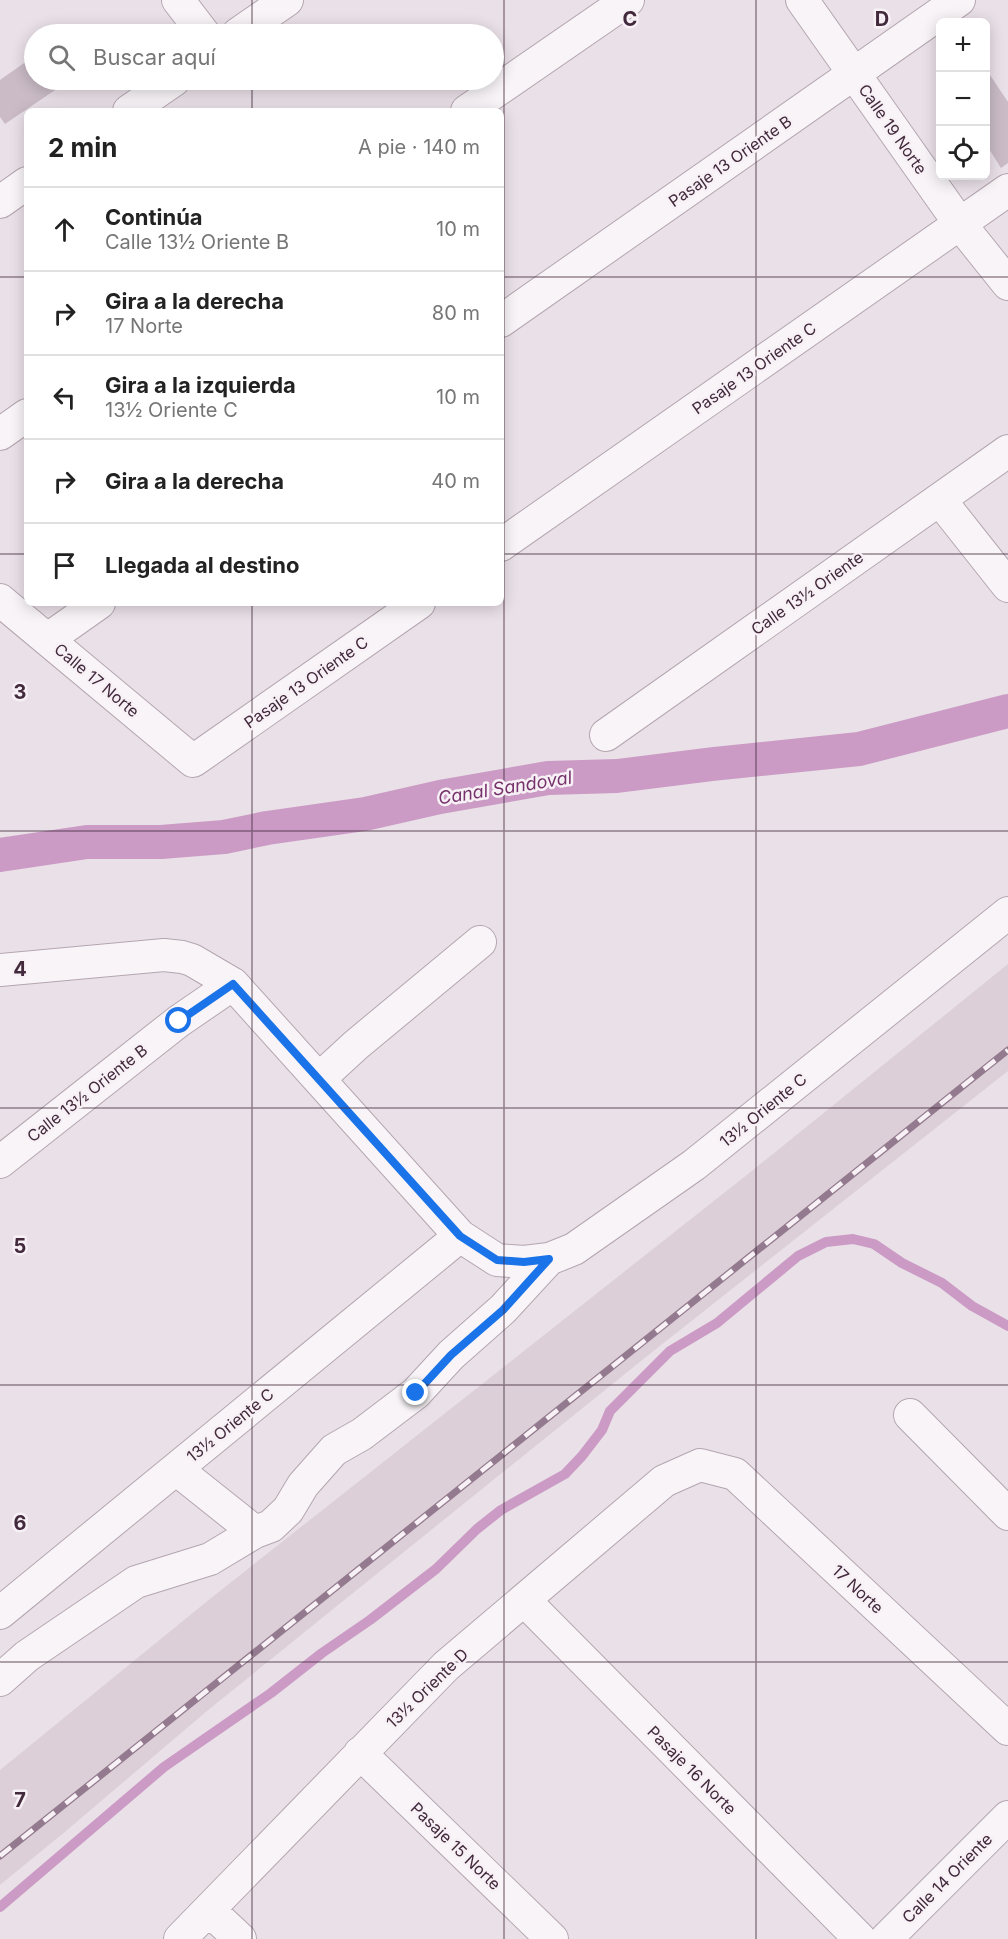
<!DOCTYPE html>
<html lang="es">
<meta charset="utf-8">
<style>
:root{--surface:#fff;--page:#f2f2f2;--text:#222;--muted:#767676;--line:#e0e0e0}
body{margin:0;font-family:Inter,sans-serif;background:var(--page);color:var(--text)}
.controls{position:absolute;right:18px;top:18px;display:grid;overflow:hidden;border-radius:9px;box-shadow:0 3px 15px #0003}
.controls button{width:54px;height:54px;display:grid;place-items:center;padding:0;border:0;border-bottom:2px solid var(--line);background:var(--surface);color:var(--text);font:30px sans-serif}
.stop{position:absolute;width:18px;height:18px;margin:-14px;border:4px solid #1a73e8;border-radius:50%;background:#fff}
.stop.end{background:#1a73e8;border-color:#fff;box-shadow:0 2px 6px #0008}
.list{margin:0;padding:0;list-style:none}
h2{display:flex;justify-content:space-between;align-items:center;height:78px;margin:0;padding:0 24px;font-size:26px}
h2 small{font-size:20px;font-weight:400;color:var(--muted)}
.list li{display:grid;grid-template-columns:39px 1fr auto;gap:18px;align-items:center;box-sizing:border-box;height:84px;padding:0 24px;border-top:2px solid var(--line)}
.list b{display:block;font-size:22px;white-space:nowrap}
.list p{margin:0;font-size:20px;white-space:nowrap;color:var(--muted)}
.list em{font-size:20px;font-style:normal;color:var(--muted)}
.icon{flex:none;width:33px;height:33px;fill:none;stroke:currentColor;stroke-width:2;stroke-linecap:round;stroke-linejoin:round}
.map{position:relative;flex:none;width:1008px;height:1939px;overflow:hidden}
.search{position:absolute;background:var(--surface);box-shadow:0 3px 15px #0003;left:24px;top:24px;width:480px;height:66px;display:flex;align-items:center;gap:15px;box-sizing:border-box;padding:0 21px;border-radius:33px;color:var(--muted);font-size:22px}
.panel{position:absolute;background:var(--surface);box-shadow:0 3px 15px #0003;left:24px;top:108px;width:480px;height:498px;border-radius:9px}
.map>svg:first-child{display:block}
.built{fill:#dccfd8}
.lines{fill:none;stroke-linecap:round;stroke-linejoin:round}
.stream{stroke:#cb9bc5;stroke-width:10}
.canal{stroke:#cb9bc5;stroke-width:34}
.building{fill:#cabbc6}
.minor-casing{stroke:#b4a6b1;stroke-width:34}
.minor{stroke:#f8f4f7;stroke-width:32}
.rail-casing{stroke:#947a8e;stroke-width:7}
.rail{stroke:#f7f1f6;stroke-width:4.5;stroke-dasharray:14;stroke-linecap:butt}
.route{stroke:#1a73e8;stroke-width:8}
.grid{fill:none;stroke:#42293c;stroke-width:1.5;stroke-opacity:0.55}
.labels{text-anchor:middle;stroke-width:5;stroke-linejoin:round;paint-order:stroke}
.street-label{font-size:16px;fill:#42293c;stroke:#f7f1f6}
.water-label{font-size:18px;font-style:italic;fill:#77326c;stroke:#f7f1f6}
.grid-label{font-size:20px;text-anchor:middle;font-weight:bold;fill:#42293c;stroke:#f7f1f6;stroke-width:5;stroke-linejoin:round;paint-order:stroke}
</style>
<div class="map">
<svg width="1008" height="1939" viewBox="0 0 1008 1939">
<rect width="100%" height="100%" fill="#eae1e8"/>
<path class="built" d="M1008,964V1071L651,1353L327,1614L207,1711L66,1831L0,1885V1770L211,1598L753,1170Z"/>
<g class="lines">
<path class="stream" d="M0,1907L164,1767L271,1693L322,1653L370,1620L436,1569L477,1529L501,1510L565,1474L582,1456L602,1430L610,1411L670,1351L717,1323L798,1256L826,1242L853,1239L874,1244L902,1263L942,1283L972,1306L1008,1326"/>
<path class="canal" d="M0,855L87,842H161L224,837L267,828L365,814L440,797L548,778L617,776L713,764L859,749L1008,711"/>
</g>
<path class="building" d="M34,56V80H57L61,86L5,124L0,117V80Z
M990,75L1008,102V163L1001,168L986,144V78Z"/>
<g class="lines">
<defs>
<path id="minor" d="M178,0L204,34
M802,0L960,224L1008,284
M238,34L287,0
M129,111L174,80
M467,111L628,0
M0,202L27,183
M501,321L959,0
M0,434L27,415
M940,500L1008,586
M501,545L1008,190
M0,600L193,761L419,603
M48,639L99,603
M606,735L1008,451
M0,970L164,955L182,957L192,960L233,984L460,1236L497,1260L524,1262L549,1259L574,1249L694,1165L1008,913
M319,1079L356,1045L480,942
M0,1162L179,1021L233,984
M910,1415L1008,1514
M176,1469L255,1532
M524,1600L860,1939
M0,1613L460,1236
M0,1680L27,1656L136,1582L210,1559L255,1532L271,1526L288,1510L303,1485L334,1450L362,1434L416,1393L451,1355L503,1309L549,1259
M360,1753L552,1939
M209,1910L240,1939
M180,1939L446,1666L664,1481L700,1465L735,1474L1008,1729
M886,1939L1008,1817"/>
</defs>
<use href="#minor" class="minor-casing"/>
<use href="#minor" class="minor"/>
<defs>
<path id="rail" d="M0,1856L1008,1050"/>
</defs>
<use href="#rail" class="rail-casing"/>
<use href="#rail" class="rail"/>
</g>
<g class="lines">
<path class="route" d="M179,1021L233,984L460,1236L497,1260L524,1262L549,1259L503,1310L451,1355L416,1393"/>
</g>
<path class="grid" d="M252,0V34M504,0V1939M756,0V1939M252,80V111M0,277H27M501,277H1008M0,554H27M501,554H1008M252,603V1939M0,831H1008M0,1108H1008M0,1385H1008M0,1662H1008"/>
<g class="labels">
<g class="street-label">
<text transform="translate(893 129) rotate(55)" y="6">Calle 19 Norte</text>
<text transform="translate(730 161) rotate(-35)" y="6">Pasaje 13 Oriente B</text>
<text transform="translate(754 368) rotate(-35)" y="6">Pasaje 13 Oriente C</text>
<text transform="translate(807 593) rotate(-35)" y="6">Calle 13½ Oriente</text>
<text transform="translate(97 680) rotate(40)" y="6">Calle 17 Norte</text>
<text transform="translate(306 682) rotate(-35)" y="6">Pasaje 13 Oriente C</text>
<text transform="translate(87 1093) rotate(-38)" y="6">Calle 13½ Oriente B</text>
<text transform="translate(763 1110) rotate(-39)" y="6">13½ Oriente C</text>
<text transform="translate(230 1425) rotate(-39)" y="6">13½ Oriente C</text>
<text transform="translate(858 1589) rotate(43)" y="6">17 Norte</text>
<text transform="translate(427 1688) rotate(-44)" y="6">13½ Oriente D</text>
<text transform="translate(692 1770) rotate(45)" y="6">Pasaje 16 Norte</text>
<text transform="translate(456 1846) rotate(44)" y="6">Pasaje 15 Norte</text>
<text transform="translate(947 1878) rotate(-45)" y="6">Calle 14 Oriente</text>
</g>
<g class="water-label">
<text transform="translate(505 788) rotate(-9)" y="6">Canal Sandoval</text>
</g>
</g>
<g class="grid-label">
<text x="630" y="26">C</text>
<text x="882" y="26">D</text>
<text x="20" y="699">3</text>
<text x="20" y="976">4</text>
<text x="20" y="1253">5</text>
<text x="20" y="1530">6</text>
<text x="20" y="1807">7</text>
</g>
</svg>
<div class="controls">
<button>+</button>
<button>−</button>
<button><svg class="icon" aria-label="locate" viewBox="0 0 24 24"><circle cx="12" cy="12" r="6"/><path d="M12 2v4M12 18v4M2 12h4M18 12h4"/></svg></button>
</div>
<div class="stop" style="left:179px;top:1021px"></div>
<div class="stop end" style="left:416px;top:1393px"></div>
<div class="search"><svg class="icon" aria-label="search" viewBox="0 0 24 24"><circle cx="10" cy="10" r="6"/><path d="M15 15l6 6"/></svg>Buscar aquí</div>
<section class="panel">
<h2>2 min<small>A pie · 140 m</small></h2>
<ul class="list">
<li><svg class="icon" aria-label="ahead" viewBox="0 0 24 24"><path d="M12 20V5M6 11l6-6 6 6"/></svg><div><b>Continúa</b><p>Calle 13½ Oriente B</p></div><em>10 m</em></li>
<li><svg class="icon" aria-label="right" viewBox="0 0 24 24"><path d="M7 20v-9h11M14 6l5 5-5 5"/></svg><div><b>Gira a la derecha</b><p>17 Norte</p></div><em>80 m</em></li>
<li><svg class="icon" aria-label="left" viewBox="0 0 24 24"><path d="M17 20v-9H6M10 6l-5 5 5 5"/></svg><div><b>Gira a la izquierda</b><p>13½ Oriente C</p></div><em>10 m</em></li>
<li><svg class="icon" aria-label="right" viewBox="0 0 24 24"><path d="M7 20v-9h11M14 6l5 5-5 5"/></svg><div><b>Gira a la derecha</b></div><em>40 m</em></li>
<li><svg class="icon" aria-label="arrive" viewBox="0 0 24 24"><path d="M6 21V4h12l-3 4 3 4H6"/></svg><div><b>Llegada al destino</b></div></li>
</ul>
</section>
</div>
